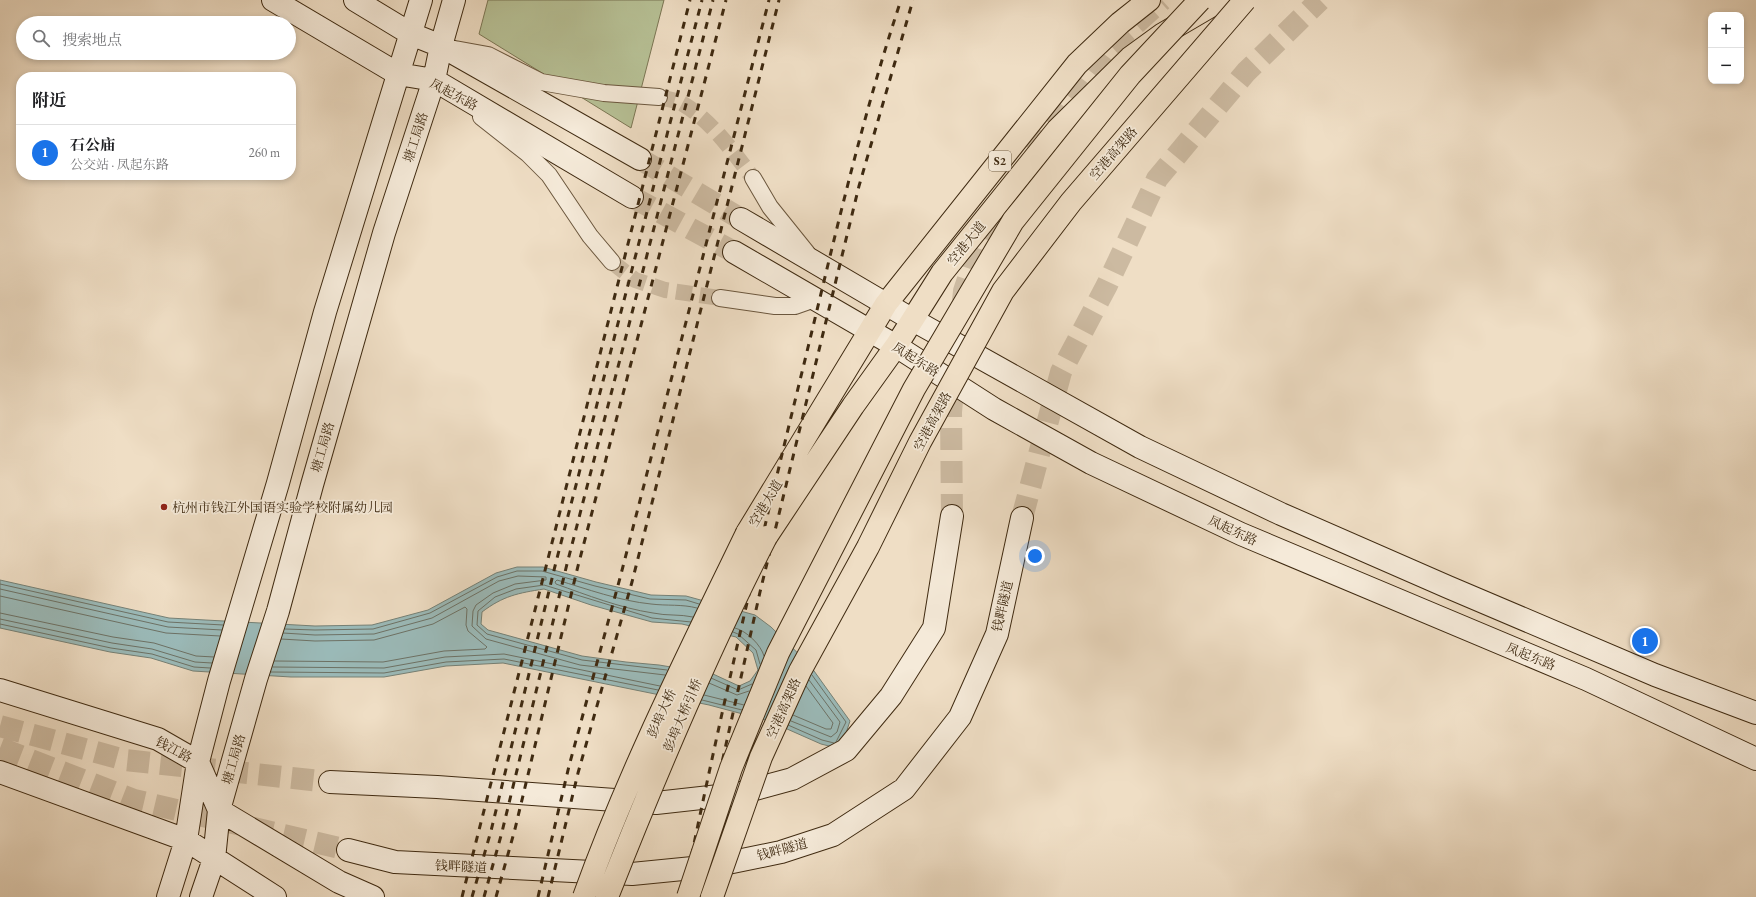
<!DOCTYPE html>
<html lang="zh">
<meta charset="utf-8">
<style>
:root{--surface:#fff;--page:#f6f6f6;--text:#202124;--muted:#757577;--line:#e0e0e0;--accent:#1a73e8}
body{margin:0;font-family:"EB Garamond","Noto Serif SC",serif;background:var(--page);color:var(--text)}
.controls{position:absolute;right:12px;top:12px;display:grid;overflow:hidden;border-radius:8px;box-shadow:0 2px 6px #0003}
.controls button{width:36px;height:36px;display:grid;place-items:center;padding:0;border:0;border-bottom:1px solid var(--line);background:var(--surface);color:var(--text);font:20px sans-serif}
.you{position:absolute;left:1035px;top:556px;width:14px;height:14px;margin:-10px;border:3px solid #fff;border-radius:50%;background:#1a73e8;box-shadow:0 0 0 6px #1a73e833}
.badge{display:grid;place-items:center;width:26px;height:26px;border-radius:50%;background:var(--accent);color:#fff;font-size:13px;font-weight:700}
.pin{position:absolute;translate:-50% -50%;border:2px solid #fff;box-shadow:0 1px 4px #0006}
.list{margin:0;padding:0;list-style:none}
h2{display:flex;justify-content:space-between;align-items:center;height:52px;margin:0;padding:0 16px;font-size:17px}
h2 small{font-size:13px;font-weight:400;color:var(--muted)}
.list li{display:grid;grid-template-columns:26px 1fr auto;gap:12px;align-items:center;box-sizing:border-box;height:56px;padding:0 16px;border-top:1px solid var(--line)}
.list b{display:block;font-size:15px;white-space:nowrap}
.list p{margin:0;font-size:13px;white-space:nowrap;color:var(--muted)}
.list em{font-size:13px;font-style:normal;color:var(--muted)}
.icon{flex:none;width:22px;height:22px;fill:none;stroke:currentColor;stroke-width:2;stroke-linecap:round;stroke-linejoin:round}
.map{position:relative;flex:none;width:1756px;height:897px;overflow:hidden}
.search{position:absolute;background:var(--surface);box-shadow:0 2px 6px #0003;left:16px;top:16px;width:280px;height:44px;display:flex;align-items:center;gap:10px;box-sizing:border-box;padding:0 14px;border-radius:22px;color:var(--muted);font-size:15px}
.panel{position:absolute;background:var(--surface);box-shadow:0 2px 6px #0003;left:16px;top:72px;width:280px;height:108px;border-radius:16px}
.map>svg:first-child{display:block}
.green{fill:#b7c196;stroke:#7b7654}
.water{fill:#9bbbba;stroke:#768176;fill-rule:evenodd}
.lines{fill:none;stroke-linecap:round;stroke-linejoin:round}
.shore{stroke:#6d7266;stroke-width:1}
.street-tunnel{stroke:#ccbaa1;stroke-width:16;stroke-dasharray:16 8;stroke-linecap:butt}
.secondary-tunnel{stroke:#ccbaa1;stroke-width:22;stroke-dasharray:22 11;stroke-linecap:butt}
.street-casing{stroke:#6b573e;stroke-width:18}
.secondary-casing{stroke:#3f2a11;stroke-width:24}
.primary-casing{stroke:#3f2a11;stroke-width:24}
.street{stroke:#f5ead9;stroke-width:16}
.secondary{stroke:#f5ead9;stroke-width:22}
.primary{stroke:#efdec5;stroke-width:22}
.rail{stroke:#3f2a11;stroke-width:3;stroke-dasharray:7 7;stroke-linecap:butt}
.primary-bridge-casing{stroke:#3f2a11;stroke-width:24;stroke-linecap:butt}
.highway-bridge-casing{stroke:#3f2a11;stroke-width:24;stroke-linecap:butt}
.primary-bridge{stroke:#efdec5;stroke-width:22}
.highway-bridge{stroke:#efdec5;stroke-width:22}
.poi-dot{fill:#8f2418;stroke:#f5ead9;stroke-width:1.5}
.labels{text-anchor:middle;stroke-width:3.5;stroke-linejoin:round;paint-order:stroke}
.shield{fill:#f5ead9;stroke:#76644d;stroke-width:1}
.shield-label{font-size:12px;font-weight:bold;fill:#3f2a11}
.street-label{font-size:13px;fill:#3f2a11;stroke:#f5ead9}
.poi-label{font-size:13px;fill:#3f2a11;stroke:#f5ead9;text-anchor:start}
</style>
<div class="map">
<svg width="1756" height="897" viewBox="0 0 1756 897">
<rect width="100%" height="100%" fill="#efdec5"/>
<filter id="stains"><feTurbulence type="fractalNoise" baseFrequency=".005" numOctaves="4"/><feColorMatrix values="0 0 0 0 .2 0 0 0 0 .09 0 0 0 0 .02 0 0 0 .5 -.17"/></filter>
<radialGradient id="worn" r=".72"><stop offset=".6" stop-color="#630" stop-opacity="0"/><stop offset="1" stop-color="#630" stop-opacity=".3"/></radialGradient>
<path class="green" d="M488,0H664L631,128L479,34Z"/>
<path class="water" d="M517,567H543L596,582L651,595L686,596L755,615L771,627L809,664L850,721L845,736L837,748L821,744L769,721L709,705L503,663L446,666L384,677H291L193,671L151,658L110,652L0,628V580L169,618L315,626L372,625L428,610L496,573ZM544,589L591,605L652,622L682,624L736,637L753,653L758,670L750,681L739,686L713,674L659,665L626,662L582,656L488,630L481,624L482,612C503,596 518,593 544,589Z"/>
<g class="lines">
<path class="shore" d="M0,584L168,622L223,625
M0,589L168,627L222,630
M0,596L166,633L220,636
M0,613L113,637L154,643L196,656L214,657
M693,617C680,614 666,616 653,613C620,608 587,595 556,584L555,582L557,580C587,589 620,601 651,604C667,606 682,604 697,608
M0,619L112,643L152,649L195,662L212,663
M0,624L111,648L152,654L194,667L210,668
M735,628C747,631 761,645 764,656
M285,629L315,630L373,629L430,613L497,577L517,571H542L595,586L650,599L686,600L699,604
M733,632L738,634L756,650L760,664
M283,633L315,635L374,634L432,618L499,581L518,576L546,577V580L515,584L493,593L476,605L473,611L472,626L486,639L580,665L665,675
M274,661L383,662L444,651L485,649L487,647L468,631L466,625L467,609L465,607L433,624L374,640L315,641L281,639
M273,667L384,668L445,657L504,654L660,686
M667,670L582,660L487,634L477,625L478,611L495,597L516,589L544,585L652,618L691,622
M271,672L384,673L446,662L504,659L658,690
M812,675L846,722L836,742
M711,678L738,690L752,684
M709,683L737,695L749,691
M704,695L744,705
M702,700L742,710
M793,715L826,729H831L833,723L806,686
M791,721L831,737L837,732L840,722L809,680
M788,725L822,740L834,743"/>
<path class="street-tunnel" d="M659,97C666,99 676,100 683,104C712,121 733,152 753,178
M612,262L635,280L665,290L720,298"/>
<path class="secondary-tunnel" d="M1029,149L1104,52L1162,0
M640,159L741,219
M632,197L734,252
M963,301L964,291L989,216
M952,516L951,412L954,379
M1022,518L1061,372L1107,285L1157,179L1246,72L1320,0
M0,726L125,760L330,782
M0,748L134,800L348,850"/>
<defs>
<path id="street" d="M455,49L488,55L541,82L604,93L659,97
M481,117L528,154L549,175L590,236L612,262
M753,178L770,207L807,253
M720,298L775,306H795L815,299"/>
<path id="secondary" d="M273,0L398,74L434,80L632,197
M355,0L411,34L441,46L640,159
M741,219L913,320L1140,447L1281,514L1448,587L1655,675L1756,713
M734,252L896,346L994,409L1091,463L1241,534L1586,679L1756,759
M0,690L158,739L198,762L219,810L339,882L373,897
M0,772L186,840L275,897
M330,782L437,787L656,803L737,794L792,779L846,750L891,696L934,628L952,516
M348,850L395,862L632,874L713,866L781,852L833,835L904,789L960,717L997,634L1022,518
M168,897L186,840L198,762L219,681L278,483L325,312L421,0
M201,897L214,859L219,810L256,679L278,611L312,485L384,233L434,80L441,46L454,0"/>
<path id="primary" d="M747,533L886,304L1077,64L1120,23L1149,0
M766,537L853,406L896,346L942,273L1058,129L1130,58L1163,34L1221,0"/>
</defs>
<use href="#street" class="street-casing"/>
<use href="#secondary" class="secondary-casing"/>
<use href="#primary" class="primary-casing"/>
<use href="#street" class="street"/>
<use href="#secondary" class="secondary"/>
<use href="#primary" class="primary"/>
<path class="rail" d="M462,897L690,0
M472,897L491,831L556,562L702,0
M484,897L502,832L567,564L713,0
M496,897L515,829L578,566L726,0
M538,897L569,766L620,578L769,0
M548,897L578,773L632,582L779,0
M683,897C719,720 760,543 803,368C833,245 861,120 901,0
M692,897L760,592L859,186L913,0"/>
<defs>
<path id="primary-bridge" d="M584,897C629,772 689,653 747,533
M607,897C655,775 706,654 766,537"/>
<path id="highway-bridge" d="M688,897L731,768L778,653L914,389L1013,221L1130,75L1200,0
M712,897L761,757L800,671L868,547L920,442L1003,291L1071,202L1245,0"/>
</defs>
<use href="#primary-bridge" class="primary-bridge-casing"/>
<use href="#highway-bridge" class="highway-bridge-casing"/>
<use href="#primary-bridge" class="primary-bridge"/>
<use href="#highway-bridge" class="highway-bridge"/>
</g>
<circle class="poi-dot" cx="164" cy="507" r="4"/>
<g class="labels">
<rect class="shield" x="989" y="151" width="22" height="20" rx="3"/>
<g class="shield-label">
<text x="1000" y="165">S2</text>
</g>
<g class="street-label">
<text transform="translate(454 94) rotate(28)" y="5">凤起东路</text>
<text transform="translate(415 137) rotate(-72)" y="5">塘工局路</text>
<text transform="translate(1113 153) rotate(-49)" y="5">空港高架路</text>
<text transform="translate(966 243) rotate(-51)" y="5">空港大道</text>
<text transform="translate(916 359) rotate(32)" y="5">凤起东路</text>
<text transform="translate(932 421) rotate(-62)" y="5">空港高架路</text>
<text transform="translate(322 447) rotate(-74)" y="5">塘工局路</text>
<text transform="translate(765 503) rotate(-59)" y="5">空港大道</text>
<text transform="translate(1233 530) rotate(25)" y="5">凤起东路</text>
<text transform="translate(1002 606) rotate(-77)" y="5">钱畔隧道</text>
<text transform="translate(1531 656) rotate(22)" y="5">凤起东路</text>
<text transform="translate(783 708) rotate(-66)" y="5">空港高架路</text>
<text transform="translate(661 713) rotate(-66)" y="5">彭埠大桥</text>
<text transform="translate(682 715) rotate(-67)" y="5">彭埠大桥引桥</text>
<text transform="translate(174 749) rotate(28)" y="5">钱江路</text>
<text transform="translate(233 759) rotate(-74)" y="5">塘工局路</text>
<text transform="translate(782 849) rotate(-15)" y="5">钱畔隧道</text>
<text transform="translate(461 866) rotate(3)" y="5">钱畔隧道</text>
</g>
<g class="poi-label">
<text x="172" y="512">杭州市钱江外国语实验学校附属幼儿园</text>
</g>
</g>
<rect width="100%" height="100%" filter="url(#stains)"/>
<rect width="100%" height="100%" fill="url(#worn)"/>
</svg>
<div class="controls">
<button>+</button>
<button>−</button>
</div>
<div class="you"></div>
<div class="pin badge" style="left:1645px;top:641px">1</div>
<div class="search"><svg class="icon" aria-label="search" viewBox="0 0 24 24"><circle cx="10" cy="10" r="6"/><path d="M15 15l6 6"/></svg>搜索地点</div>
<section class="panel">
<h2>附近<small></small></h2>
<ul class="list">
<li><span class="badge">1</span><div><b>石公庙</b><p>公交站 · 凤起东路</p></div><em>260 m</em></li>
</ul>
</section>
</div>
